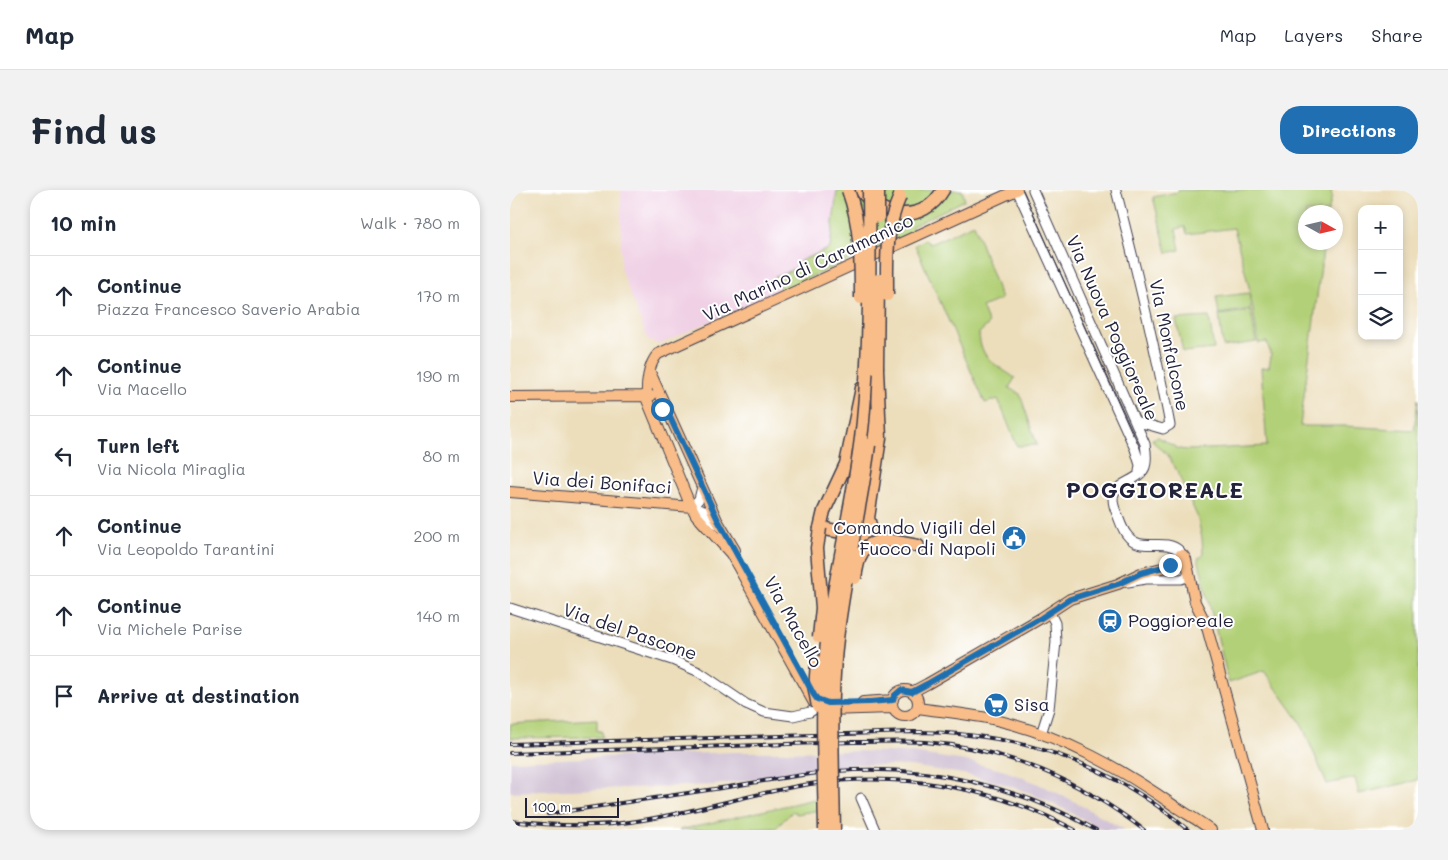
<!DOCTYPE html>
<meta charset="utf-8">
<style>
:root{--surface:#fff;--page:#f2f2f3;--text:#1f2937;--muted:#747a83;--line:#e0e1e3;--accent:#1f6fb2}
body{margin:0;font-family:Mali,sans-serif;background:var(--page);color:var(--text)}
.controls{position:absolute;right:15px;top:15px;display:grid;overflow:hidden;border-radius:10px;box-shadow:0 2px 8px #0003}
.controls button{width:45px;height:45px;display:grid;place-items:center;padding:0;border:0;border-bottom:1px solid var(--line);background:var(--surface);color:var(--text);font:25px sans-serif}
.compass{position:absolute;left:788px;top:15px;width:45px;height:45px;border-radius:50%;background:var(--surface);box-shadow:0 2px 8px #0003;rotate:98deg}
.scale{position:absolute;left:15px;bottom:12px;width:94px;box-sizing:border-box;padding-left:5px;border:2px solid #22223b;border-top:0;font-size:14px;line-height:18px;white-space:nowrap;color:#22223b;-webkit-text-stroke:4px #fff;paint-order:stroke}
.stop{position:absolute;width:15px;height:15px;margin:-11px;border:4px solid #1f6fb2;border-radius:50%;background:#fff}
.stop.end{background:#1f6fb2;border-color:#fff;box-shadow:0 1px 5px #0008}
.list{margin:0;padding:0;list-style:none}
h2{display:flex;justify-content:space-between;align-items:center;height:65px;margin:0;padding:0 20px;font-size:21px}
h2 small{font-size:16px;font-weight:400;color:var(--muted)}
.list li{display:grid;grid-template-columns:32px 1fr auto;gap:15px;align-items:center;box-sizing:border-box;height:80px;padding:0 20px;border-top:1px solid var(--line)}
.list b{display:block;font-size:19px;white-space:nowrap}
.list p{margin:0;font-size:16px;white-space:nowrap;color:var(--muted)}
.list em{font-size:16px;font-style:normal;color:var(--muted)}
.icon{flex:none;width:28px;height:28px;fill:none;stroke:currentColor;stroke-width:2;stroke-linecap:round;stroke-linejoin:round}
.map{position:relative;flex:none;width:908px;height:640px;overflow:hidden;border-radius:20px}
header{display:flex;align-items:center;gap:30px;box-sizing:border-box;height:70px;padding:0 25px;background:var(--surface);border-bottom:1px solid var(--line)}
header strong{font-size:24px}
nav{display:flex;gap:28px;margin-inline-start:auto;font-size:18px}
.intro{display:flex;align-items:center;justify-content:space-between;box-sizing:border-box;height:120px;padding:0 30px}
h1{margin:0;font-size:35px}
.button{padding:12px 22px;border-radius:20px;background:var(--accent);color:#fff;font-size:18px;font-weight:700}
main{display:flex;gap:30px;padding:0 30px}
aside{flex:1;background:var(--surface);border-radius:20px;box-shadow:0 2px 8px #0003}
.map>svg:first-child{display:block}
.built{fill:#f0d0e5}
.industrial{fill:#cebed2}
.green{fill:#b2d077;stroke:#6a7959}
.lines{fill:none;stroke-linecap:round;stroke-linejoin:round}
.minor-casing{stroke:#403e4e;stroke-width:11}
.major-casing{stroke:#403e4e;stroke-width:12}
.highway-casing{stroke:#403e4e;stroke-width:15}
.minor{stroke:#fff;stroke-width:9}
.major{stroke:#f8bd89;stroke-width:10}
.highway{stroke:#f8bd89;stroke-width:12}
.tram{stroke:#22223b;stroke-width:1}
.rail-casing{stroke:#22223b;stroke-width:4}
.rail{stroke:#fff;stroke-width:2;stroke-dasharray:5.5;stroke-linecap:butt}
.highway-bridge-casing{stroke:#403e4e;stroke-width:15;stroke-linecap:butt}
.highway-bridge{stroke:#f8bd89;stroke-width:12}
.route{stroke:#1f6fb2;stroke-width:6}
.labels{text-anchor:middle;stroke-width:4;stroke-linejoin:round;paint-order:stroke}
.street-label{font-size:18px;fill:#22223b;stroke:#fff}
.poi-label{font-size:18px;fill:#22223b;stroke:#fff;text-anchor:start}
.district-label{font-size:22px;font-weight:bold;letter-spacing:1px;fill:#22223b;stroke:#fff}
</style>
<header>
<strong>Map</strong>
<nav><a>Map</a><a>Layers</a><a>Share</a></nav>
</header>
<div class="intro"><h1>Find us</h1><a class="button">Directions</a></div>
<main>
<aside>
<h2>10 min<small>Walk · 780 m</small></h2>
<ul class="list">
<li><svg class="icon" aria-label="ahead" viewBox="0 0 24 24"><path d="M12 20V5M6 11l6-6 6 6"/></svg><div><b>Continue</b><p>Piazza Francesco Saverio Arabia</p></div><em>170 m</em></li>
<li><svg class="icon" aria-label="ahead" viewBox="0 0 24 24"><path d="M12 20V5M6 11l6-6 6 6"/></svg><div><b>Continue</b><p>Via Macello</p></div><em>190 m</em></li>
<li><svg class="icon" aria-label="left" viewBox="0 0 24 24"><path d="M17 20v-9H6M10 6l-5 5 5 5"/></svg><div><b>Turn left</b><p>Via Nicola Miraglia</p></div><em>80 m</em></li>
<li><svg class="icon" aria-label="ahead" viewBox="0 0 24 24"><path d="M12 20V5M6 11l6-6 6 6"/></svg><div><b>Continue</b><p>Via Leopoldo Tarantini</p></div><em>200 m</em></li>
<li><svg class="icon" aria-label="ahead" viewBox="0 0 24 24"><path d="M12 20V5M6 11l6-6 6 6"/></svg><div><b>Continue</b><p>Via Michele Parise</p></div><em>140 m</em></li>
<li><svg class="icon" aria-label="arrive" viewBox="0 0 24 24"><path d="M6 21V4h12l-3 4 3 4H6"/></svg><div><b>Arrive at destination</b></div></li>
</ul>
</aside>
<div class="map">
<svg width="908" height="640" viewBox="0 0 908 640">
<rect width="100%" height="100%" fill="#fff"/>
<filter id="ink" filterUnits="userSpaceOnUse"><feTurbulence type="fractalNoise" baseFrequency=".02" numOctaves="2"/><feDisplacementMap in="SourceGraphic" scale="10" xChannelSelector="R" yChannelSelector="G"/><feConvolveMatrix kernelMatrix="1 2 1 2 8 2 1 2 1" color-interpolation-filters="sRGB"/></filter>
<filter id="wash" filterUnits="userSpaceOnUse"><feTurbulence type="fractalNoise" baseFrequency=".0096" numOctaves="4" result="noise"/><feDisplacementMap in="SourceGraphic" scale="20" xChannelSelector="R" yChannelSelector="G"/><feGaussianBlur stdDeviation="1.12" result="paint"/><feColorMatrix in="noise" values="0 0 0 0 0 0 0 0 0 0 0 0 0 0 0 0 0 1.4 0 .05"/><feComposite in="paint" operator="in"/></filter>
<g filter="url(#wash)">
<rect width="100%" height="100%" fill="#ecdebb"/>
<path class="built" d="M111,0H327L320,58L291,71L292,74L286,78L265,87L271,100L150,154L138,150L111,80Z"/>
<path class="industrial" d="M348,561L402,563L456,571L495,581L524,592L558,608L615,640H593L554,619L520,603L491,593L453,584L400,576L346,574L205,595L0,602V571L225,562Z"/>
<path class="green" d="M327,0H346L390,29L438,0H452L455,10L402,36L403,42L271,100L265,87L286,78L291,74L290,71L320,58Z
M355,0H429L407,18L379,20Z
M668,0H821L822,6L818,22H796V52L814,53L790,236H834L904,240L908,209V590L849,604L845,588L817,594L791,533L754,481L719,493L688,368L693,366L692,348L687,326L665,277L657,264L644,253L642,249L648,247L669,259L678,260L757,256L751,178L759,177L761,166L757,152L748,153L740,101L724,38L677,44L675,37L666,39L670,60L657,63L643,7L668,2Z
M464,34L491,109L472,117L479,134L469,143C470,169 485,174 505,188L499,198L510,204L527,255L507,256L488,209L475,213L405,55L415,50L420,54C435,48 449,40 464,34Z
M739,103L741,119L709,124L706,107Z
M741,121L746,152L713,157L709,125Z
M699,127L704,159L673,162L666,129Z
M87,529V541H91L92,547L0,548V534Z
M309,608L310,620L287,624L283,621L266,638L169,640Z"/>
</g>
<g filter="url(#ink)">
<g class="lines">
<defs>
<path id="minor" d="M507,0L625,259L630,275L629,282
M523,0L635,254C636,260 637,271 635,277C628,296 591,289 607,324C610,331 612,339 617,345C631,364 653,346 670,361
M606,0C626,78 645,156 660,235L653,239L625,231
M182,317L194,321L207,335
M182,317L189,309L192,297
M618,392L636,389H671L677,387
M0,418L162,470L189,482L236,514L254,522L283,526L300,522L308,517
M531,544L539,519L546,452L545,433L540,423
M351,608L365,640"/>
<path id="major" d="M140,182L207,330L225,360
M0,207L141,206
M0,302L182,317
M382 513a13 13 0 1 1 26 0a13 13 0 1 1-26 0Z
M402,502L417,494L531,428L560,409L608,394L631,383L656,377L663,372L670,365H673L676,369L685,412L696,434L753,640
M353,512L383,510
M383,518L318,520L308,517L304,513L221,364L186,325L179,312L137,210C136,196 138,174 148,164L507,0
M407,518C435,522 463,524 490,531C555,547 612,579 666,617C678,625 690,631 701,640"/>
<path id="highway" d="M351,0C372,30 413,34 433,0
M367,179L370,248L358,328L362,342L373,349
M352,198L336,274L314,321L310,338L408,356
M359,255L363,224"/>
</defs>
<use href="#minor" class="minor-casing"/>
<use href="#major" class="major-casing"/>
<use href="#highway" class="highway-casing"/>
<use href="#minor" class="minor"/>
<use href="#major" class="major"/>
<use href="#highway" class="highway"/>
<path class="tram" d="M513,0L623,245"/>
<defs>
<path id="rail" d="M0,554L403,542C507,542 598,571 678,640
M0,563L343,552C367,552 391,551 415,552C496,558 571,591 634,640
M38,624C98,615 158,606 218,597C254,591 291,584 327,581C417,574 508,596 586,640
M0,631C44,636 89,638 133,630C189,621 243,603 300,594C389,581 486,597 565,640"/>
</defs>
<use href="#rail" class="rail-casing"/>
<use href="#rail" class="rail"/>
<defs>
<path id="highway-bridge" d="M338,0C351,35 351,71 351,108
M368,27V0
M377,105C377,69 375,40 390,6
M367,179L368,90
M345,388C348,368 351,352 375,351
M309,447L312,418L307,358L310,338
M307,472L305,500L308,517
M315,640C314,575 310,509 318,443C327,372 346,302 353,231C360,154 360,77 359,0
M324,640C323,579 320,518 326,458C333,390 350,323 359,255"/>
</defs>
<use href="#highway-bridge" class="highway-bridge-casing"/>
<use href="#highway-bridge" class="highway-bridge"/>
</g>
</g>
<g class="lines" filter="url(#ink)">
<path class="route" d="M152,219L158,223L208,330L304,505L307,509L318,513L360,512L383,510L384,506L391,500L402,502L417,494L531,428L560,409L608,394L631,383L660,375"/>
</g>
<defs>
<symbol id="civic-disc" viewBox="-11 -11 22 22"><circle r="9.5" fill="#1f6fb2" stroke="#fff"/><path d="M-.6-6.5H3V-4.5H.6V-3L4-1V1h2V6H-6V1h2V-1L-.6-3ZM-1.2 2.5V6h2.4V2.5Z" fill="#fff"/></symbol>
<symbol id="station-disc" viewBox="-11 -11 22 22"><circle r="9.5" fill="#1f6fb2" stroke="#fff"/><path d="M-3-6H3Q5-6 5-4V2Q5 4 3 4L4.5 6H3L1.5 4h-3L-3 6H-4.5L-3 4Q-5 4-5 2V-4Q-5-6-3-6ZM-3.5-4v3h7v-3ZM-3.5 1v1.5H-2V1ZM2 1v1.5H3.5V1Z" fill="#fff"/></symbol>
<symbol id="supermarket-disc" viewBox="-11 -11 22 22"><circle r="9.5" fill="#1f6fb2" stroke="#fff"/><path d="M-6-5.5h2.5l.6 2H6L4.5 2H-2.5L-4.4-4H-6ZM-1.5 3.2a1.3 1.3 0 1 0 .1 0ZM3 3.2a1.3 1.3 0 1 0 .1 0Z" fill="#fff"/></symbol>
</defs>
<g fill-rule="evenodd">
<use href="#civic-disc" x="490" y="334" width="28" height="28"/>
<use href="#station-disc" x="586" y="417" width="28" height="28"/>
<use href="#supermarket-disc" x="472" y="501" width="28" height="28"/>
</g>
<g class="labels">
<g class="street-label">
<text transform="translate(298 78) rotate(-25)" y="6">Via Marino di Caramanico</text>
<text transform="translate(602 138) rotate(66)" y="6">Via Nuova Poggioreale</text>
<text transform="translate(659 155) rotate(78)" y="6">Via Monfalcone</text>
<text transform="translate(92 293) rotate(4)" y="6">Via dei Bonifaci</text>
<text transform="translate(283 432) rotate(61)" y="6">Via Macello</text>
<text transform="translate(120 442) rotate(19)" y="6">Via del Pascone</text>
</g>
<g class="poi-label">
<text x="486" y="344" text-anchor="end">Comando Vigili del<tspan x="486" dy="21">Fuoco di Napoli</tspan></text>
<text x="618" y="437">Poggioreale</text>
<text x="504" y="521">Sisa</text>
</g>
<g class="district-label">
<text x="645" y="308">POGGIOREALE</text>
</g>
</g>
</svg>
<div class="controls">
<button>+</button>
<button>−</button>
<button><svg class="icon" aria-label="layers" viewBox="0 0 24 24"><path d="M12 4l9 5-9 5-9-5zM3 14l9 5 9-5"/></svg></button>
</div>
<svg class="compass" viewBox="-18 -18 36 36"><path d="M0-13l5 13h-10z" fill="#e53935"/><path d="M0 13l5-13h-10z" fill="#747a83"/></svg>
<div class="scale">100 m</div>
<div class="stop" style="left:152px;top:219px"></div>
<div class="stop end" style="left:660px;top:375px"></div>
</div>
</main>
